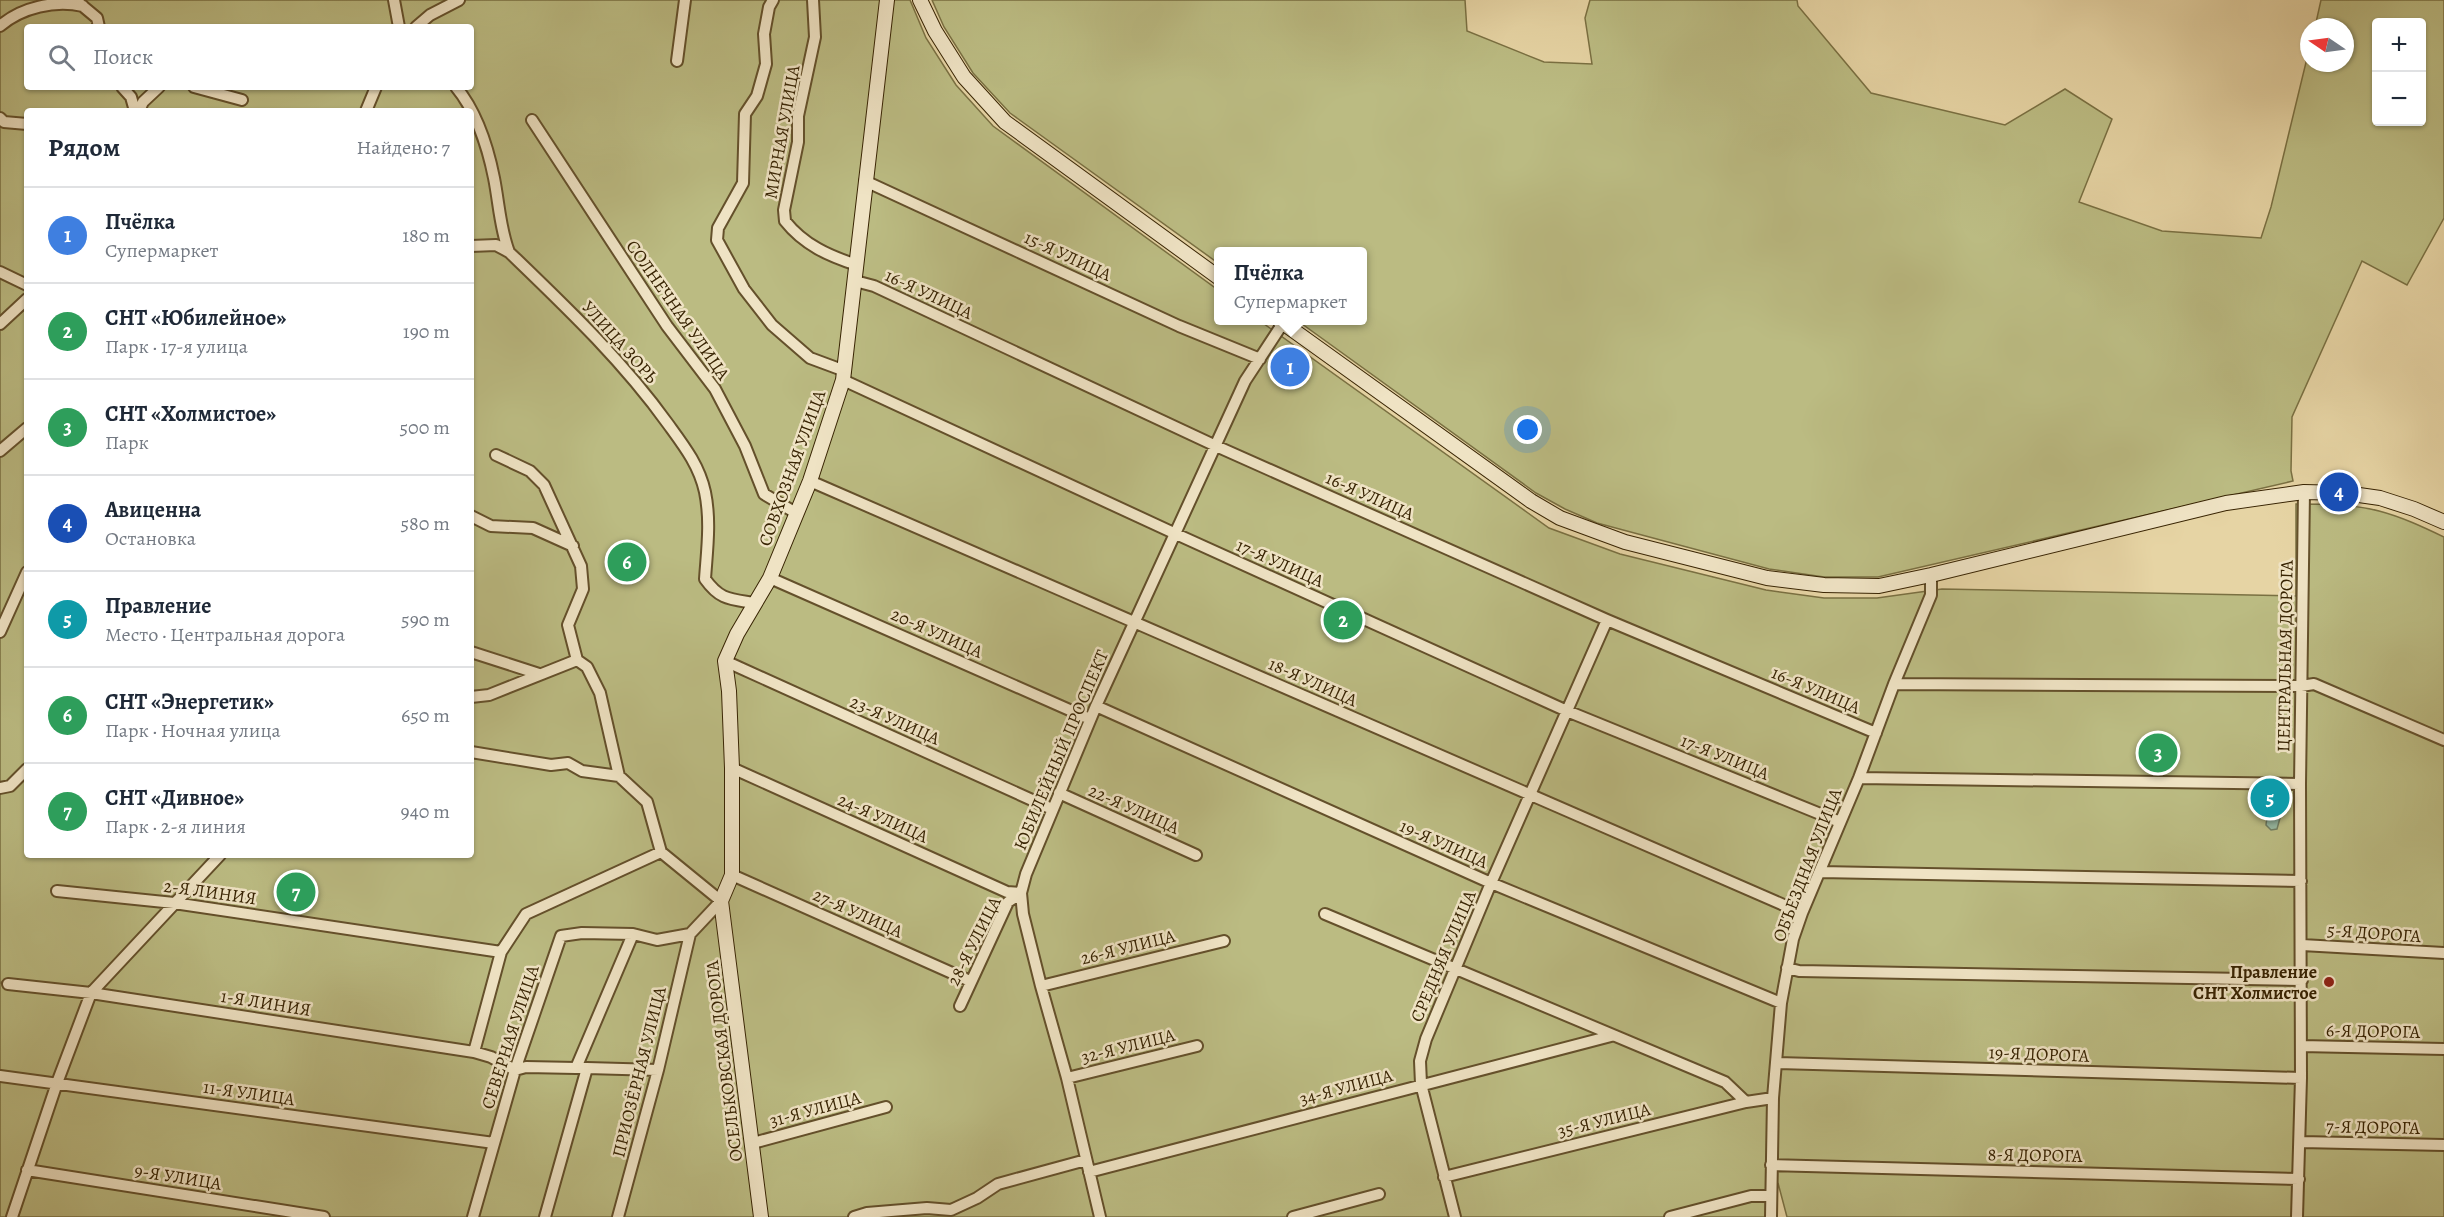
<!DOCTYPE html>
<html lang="ru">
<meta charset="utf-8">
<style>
:root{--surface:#fff;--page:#f6f6f7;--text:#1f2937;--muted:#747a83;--line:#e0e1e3;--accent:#db2777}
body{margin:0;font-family:Alegreya,serif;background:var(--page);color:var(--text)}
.controls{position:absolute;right:18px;top:18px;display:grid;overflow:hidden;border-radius:6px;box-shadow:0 2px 4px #0004}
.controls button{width:54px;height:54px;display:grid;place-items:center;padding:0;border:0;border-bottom:2px solid var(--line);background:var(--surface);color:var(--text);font:30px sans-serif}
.compass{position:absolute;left:2300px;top:18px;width:54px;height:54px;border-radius:50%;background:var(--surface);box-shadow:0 2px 4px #0004;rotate:283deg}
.you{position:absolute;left:1528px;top:430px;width:21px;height:21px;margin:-15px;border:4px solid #fff;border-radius:50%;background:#1a73e8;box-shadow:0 0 0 9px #1a73e833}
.badge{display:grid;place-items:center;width:39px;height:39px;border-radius:50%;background:var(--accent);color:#fff;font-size:20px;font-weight:700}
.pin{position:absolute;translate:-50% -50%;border:3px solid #fff;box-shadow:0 2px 6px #0006}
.popup{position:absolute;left:1214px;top:247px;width:153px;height:78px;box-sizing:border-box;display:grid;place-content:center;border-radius:6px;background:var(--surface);filter:drop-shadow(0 2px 4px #0005);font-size:20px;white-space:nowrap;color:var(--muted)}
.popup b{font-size:22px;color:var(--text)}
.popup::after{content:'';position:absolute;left:50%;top:100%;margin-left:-12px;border:12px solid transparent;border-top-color:var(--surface)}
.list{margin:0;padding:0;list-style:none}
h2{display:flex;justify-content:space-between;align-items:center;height:78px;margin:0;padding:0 24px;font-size:26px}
h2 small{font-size:20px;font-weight:400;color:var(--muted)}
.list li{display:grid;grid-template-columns:39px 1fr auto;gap:18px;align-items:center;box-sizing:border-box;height:96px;padding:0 24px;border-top:2px solid var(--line)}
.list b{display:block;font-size:22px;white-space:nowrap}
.list p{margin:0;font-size:20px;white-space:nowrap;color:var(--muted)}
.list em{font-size:20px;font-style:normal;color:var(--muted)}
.icon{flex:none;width:33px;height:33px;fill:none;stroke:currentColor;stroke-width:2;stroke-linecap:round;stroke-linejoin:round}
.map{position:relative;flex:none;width:2444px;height:1217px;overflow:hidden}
.search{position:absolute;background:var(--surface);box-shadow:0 2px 4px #0004;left:24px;top:24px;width:450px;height:66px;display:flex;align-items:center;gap:15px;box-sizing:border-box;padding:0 21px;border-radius:6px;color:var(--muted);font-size:22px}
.panel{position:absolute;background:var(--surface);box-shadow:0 2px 4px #0004;left:24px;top:108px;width:450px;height:750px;border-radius:6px}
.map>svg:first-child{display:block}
.green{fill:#bbbb82;stroke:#7a7042;stroke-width:1.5;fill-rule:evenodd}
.water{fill:#97b9a2;stroke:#717d62;stroke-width:1.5}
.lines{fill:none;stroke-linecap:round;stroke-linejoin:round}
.street-casing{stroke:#64502b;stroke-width:14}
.secondary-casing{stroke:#382403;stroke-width:16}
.street{stroke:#efe3c4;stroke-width:10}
.secondary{stroke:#efe3c4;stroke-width:14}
.poi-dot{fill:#8f2418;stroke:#efe3c4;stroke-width:2}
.labels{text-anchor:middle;stroke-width:5;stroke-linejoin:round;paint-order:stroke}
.street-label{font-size:18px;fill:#382403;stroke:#efe3c4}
.poi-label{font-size:18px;font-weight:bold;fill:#382403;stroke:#efe3c4;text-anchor:end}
</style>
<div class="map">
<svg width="2444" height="1217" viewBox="0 0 2444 1217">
<rect width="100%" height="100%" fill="#e6d4a4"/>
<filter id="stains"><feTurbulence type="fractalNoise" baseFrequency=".00333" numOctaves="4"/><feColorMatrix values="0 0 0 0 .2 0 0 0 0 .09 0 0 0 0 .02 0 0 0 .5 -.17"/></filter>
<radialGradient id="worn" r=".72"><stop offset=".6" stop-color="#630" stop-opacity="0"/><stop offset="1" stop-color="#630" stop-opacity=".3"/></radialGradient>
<path class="green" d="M0,0H910L926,38L956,85L993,126L1218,290V320L1260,321L1549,528L1620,554L1766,590L1824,598H1877L1942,589L2296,596V504C2323,504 2353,504 2379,511C2402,517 2423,527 2444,537V1217H1787L1778,1183L1775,1217H0V983L474,1052L473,1048L0,982ZM27,27H471V87H27ZM27,111H471V855H27Z
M932,0H1465L1467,31L1544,62L1592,64L1585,18L1590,0H1797L1798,6L1871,93L2005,125L2065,89L2112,119L2079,202L2162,231L2261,238L2271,207L2309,50V63H2345V27H2315L2321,0H2444V218L2407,285L2362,261L2292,417L2291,471L2293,481L1878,577H1824L1769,569L1597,523L1565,509L1536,493L1298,321L1362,320V252H1218V263L1010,113L973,73L944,27ZM2376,22H2422V122H2376Z"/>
<path class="water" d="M2273,806L2278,808L2280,818L2277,829L2271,830L2266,825L2268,809Z"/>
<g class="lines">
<defs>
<path id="street" d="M394,0L399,27
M773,0L769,7L764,34L766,64L757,96L745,114L743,183L718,228L717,240L744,289L772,325L810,358L845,371
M813,0L815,37L798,116V142L784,210L785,221C804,245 829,256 857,265
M79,3L97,18L99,27
M0,26C22,7 55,0 83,6
M416,27L430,15L459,0
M677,61L685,0
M122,87L131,97L135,111
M194,87L242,100
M456,87C476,111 488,148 494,178C499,203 500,229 509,252C566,307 622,360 668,424C684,446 699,465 705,492C711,521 707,550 705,579C720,600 730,599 754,603
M139,111L143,102L159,87
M366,111L376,87
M0,118L4,122L27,124
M532,120L667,326L715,389L745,446L764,494L796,513
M865,181L1179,326L1260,359
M471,246L496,245L509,252
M0,272L27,285
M855,281L874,286L1216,446L1607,620L1876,733
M0,324L27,299
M843,380L1176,534L1567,711L1840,822
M0,451L27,428
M496,455L530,471L544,485L581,566L583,589L568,625L577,660
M810,481L1802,913
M471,516L491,526L533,528L573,546
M770,578L1090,719
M0,632L27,572
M471,652L539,674
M725,661L1052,809
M1894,684L2301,686L2314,684L2444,740
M471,697L489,695L577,660L587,667L600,693L619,776L647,802L661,852L721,901L690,934L657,940L633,934L582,933L561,936L515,1070L473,1217
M1096,706L1491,883L1781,1003
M471,752L551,765L568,763L582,771L619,776
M732,768L1007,892L1021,893
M1859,778L2300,784
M0,788L10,786L27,769
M1059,793L1196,855
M1820,872L2301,881
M732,875L970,981
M57,891L174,903L501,952
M1325,914L1725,1082L1746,1102
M2302,945L2444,953
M1787,968L1799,971L2302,980
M8,984L91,993L474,1052L491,1057L515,1070L526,1067L576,1068
M1041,986L1224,941
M960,1006L1008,902L1021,893
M2301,1046L2444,1049
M474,1052L501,952L526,914L661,852
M1776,1063L2301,1078
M587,1068L658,1070
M0,1076L494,1143
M1067,1078L1197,1046
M2301,1142L2444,1145
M753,1143L886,1107
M1771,1165L2299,1179
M27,1170L324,1217
M1089,1172L1611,1036
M1444,1177L1746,1102L1773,1098
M12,1217L57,1083L91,993L220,855
M545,1217L587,1068H576L633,934
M618,1217L658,1070L690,934
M854,1217L867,1213L927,1208L951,1210L977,1198L998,1184L1086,1160
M1100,1217L1067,1078L1041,986L1023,914L1021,893L1026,874L1096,706L1245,381L1283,323
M1293,1217L1379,1194
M1455,1217L1421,1084L1420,1061L1426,1039L1491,883L1607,620
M1670,1217L1751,1196H1770
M1771,1217L1773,1098L1781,1003L1793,939L1802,913L1859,778L1894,684L1931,595V575
M2297,1217L2301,1078L2300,784L2304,492"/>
<path id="secondary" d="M920,0L935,31L964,77L1005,122L1218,277
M1279,320L1531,501L1560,518L1625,542L1767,578L1824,585L1879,586L1931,575L2226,503L2304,492L2345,493L2380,498L2414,509L2444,522
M761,1217L721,901L732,875V768L729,691L725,661L737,634L770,578L810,481L843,380L887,0"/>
</defs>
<use href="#street" class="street-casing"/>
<use href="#secondary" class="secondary-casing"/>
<use href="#street" class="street"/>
<use href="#secondary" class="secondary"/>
</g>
<circle class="poi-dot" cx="2329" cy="982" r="6"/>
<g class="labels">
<g class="street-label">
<text transform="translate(782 132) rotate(-80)" y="6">МИРНАЯ УЛИЦА</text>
<text transform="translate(1068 256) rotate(25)" y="6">15-Я УЛИЦА</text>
<text transform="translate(929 294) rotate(25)" y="6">16-Я УЛИЦА</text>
<text transform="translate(678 310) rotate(55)" y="6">СОЛНЕЧНАЯ УЛИЦА</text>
<text transform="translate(620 342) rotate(48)" y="6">УЛИЦА ЗОРЬ</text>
<text transform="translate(792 468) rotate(-70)" y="6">СОВХОЗНАЯ УЛИЦА</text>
<text transform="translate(1370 496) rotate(24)" y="6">16-Я УЛИЦА</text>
<text transform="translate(1280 563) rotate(24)" y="6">17-Я УЛИЦА</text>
<text transform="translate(937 633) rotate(24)" y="6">20-Я УЛИЦА</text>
<text transform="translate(2285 656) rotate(-89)" y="6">ЦЕНТРАЛЬНАЯ ДОРОГА</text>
<text transform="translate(1313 682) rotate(24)" y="6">18-Я УЛИЦА</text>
<text transform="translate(1816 690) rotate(23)" y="6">16-Я УЛИЦА</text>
<text transform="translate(895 720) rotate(24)" y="6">23-Я УЛИЦА</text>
<text transform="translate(1061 750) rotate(-67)" y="6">ЮБИЛЕЙНЫЙ ПРОСПЕКТ</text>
<text transform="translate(1725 757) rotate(22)" y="6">17-Я УЛИЦА</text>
<text transform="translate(1134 809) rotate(24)" y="6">22-Я УЛИЦА</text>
<text transform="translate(883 818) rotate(24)" y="6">24-Я УЛИЦА</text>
<text transform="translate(1444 844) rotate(24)" y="6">19-Я УЛИЦА</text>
<text transform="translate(1807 865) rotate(-69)" y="6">ОБЪЕЗДНАЯ УЛИЦА</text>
<text transform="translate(210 892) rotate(8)" y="6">2-Я ЛИНИЯ</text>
<text transform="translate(858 913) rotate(24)" y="6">27-Я УЛИЦА</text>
<text transform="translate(2374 933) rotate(4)" y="6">5-Я ДОРОГА</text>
<text transform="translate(974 941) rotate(-63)" y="6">28-Я УЛИЦА</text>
<text transform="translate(1128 947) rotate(-14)" y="6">26-Я УЛИЦА</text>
<text transform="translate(1443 956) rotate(-67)" y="6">СРЕДНЯЯ УЛИЦА</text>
<text transform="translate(266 1003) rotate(9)" y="6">1-Я ЛИНИЯ</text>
<text transform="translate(2373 1031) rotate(1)" y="6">6-Я ДОРОГА</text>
<text transform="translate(510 1037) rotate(-72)" y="6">СЕВЕРНАЯ УЛИЦА</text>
<text transform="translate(1128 1046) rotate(-14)" y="6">32-Я УЛИЦА</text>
<text transform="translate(2039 1054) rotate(2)" y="6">19-Я ДОРОГА</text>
<text transform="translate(724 1061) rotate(-97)" y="6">ОСЕЛЬКОВСКАЯ ДОРОГА</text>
<text transform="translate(639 1072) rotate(-76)" y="6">ПРИОЗЁРНАЯ УЛИЦА</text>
<text transform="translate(1346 1087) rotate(-15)" y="6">34-Я УЛИЦА</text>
<text transform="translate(249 1093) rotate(8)" y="6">11-Я УЛИЦА</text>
<text transform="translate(815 1109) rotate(-15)" y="6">31-Я УЛИЦА</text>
<text transform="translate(1604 1120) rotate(-14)" y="6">35-Я УЛИЦА</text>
<text transform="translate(2373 1127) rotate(1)" y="6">7-Я ДОРОГА</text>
<text transform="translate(2035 1155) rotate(1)" y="6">8-Я ДОРОГА</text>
<text transform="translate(178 1177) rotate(9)" y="6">9-Я УЛИЦА</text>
</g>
<g class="poi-label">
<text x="2317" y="978">Правление<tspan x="2317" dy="21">СНТ Холмистое</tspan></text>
</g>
</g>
<rect width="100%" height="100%" filter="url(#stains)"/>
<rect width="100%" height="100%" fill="url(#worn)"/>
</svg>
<div class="controls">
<button>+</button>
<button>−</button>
</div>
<svg class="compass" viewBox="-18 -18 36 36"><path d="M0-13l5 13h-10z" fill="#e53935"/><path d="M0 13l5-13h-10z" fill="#747a83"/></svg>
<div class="you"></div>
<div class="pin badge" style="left:1290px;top:367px;background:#3f7fe0">1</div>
<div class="popup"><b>Пчёлка</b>Супермаркет</div>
<div class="pin badge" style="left:1343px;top:620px;background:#2e9e5b">2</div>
<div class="pin badge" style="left:2158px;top:753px;background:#2e9e5b">3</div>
<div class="pin badge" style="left:2339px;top:492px;background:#1a4fb4">4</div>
<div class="pin badge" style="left:2270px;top:798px;background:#0f9aa8">5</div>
<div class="pin badge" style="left:627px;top:562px;background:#2e9e5b">6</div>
<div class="pin badge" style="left:296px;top:892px;background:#2e9e5b">7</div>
<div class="search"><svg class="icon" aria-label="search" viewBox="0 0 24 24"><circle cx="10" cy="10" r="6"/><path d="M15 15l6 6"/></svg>Поиск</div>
<section class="panel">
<h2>Рядом<small>Найдено: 7</small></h2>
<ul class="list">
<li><span class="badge" style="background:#3f7fe0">1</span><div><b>Пчёлка</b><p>Супермаркет</p></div><em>180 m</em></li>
<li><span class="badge" style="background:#2e9e5b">2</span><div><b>СНТ «Юбилейное»</b><p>Парк · 17-я улица</p></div><em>190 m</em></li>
<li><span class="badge" style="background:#2e9e5b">3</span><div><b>СНТ «Холмистое»</b><p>Парк</p></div><em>500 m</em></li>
<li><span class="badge" style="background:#1a4fb4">4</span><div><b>Авиценна</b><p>Остановка</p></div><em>580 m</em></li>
<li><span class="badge" style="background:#0f9aa8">5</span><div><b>Правление</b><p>Место · Центральная дорога</p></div><em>590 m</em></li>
<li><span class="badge" style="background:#2e9e5b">6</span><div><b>СНТ «Энергетик»</b><p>Парк · Ночная улица</p></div><em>650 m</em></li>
<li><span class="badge" style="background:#2e9e5b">7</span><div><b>СНТ «Дивное»</b><p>Парк · 2-я линия</p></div><em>940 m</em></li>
</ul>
</section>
</div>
